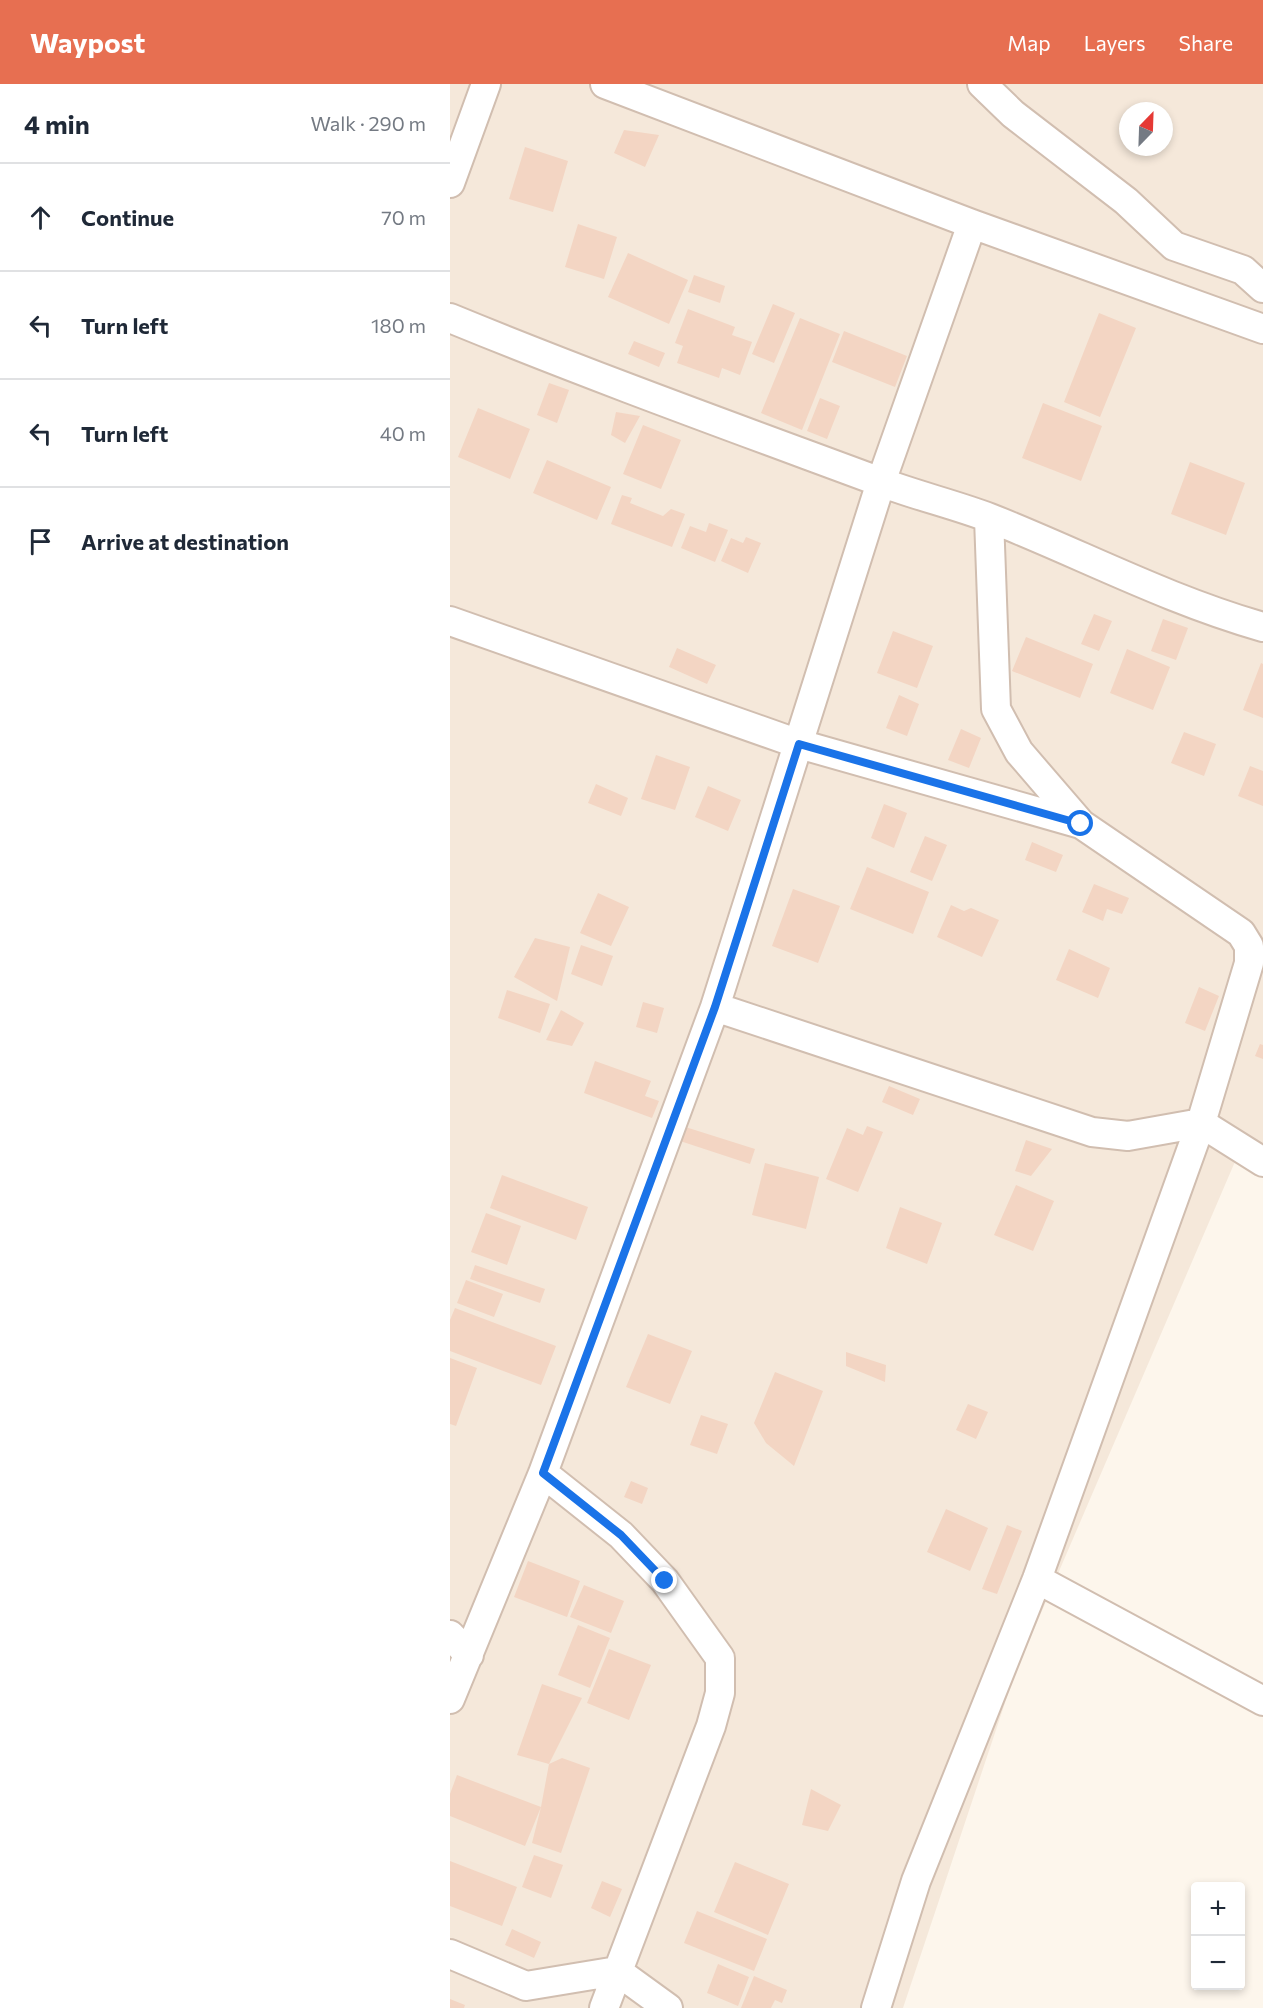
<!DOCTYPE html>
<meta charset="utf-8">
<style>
:root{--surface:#fff;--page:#f2f2f3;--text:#1f2937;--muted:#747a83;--line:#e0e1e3;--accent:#e76f51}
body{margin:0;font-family:Commissioner,sans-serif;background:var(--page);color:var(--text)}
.controls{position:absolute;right:18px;bottom:18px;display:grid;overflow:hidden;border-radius:6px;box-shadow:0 3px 9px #0003}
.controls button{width:54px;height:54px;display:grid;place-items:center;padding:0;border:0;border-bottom:2px solid var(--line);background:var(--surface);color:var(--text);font:30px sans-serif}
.compass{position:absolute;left:669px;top:18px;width:54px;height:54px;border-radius:50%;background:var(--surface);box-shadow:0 3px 9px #0003;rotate:23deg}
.stop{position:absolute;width:18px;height:18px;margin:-14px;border:4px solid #1a73e8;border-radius:50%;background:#fff}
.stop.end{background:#1a73e8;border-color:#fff;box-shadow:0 2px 6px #0008}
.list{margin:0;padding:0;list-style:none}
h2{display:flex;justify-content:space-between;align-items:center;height:78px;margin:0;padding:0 24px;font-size:26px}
h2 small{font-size:20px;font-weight:400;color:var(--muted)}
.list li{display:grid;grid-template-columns:39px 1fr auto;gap:18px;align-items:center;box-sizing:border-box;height:108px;padding:0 24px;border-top:2px solid var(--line)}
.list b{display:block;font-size:22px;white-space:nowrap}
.list em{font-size:20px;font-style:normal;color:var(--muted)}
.icon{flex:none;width:33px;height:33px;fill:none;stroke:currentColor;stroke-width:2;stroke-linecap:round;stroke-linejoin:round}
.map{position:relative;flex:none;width:813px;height:1924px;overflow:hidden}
header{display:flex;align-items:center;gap:36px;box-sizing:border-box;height:84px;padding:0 30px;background:var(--accent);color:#fff}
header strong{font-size:28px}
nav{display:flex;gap:33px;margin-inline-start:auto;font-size:21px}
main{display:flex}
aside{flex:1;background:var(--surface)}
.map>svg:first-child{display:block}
.residential{fill:#f5e8da;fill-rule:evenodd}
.building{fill:#f3d5c3}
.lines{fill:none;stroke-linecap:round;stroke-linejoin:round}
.street-casing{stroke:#d1beb0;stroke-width:32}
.street{stroke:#fff;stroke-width:28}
.route{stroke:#1a73e8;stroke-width:8}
</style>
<header>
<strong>Waypost</strong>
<nav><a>Map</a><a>Layers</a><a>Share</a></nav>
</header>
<main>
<aside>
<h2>4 min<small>Walk · 290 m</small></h2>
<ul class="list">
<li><svg class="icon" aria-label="ahead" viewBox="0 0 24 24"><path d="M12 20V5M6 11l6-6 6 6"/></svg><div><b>Continue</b></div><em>70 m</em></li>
<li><svg class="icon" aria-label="left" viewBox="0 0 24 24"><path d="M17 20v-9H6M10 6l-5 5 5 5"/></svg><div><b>Turn left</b></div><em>180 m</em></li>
<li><svg class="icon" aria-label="left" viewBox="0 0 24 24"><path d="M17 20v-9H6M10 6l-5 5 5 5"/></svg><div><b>Turn left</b></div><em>40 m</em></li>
<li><svg class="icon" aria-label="arrive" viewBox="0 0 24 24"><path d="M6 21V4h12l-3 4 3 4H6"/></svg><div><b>Arrive at destination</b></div></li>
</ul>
</aside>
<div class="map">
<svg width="813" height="1924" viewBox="0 0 813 1924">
<rect width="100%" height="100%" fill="#fdf6ec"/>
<path class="residential" d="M0,0H813V1067L787,1073L564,1592L453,1924H0ZM678,27H714V63H678Z"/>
<path class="building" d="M174,46L209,51L195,83L164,69Z
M75,63L118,77L103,128L59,115Z
M128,140L167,153L154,195L115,183Z
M178,169L238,196L219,240L158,213Z
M244,191L275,202L270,219L238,208Z
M323,220L345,229L324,279L302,270Z
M238,225L285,243L282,251L302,258L290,291L272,284L269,294L227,279L233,262L225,259Z
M649,229L686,244L650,333L614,318Z
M350,234L390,250L352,346L311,329Z
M394,247L457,272L445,303L382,278Z
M184,257L215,269L209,283L178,270Z
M99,299L119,306L107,339L87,331Z
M370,314L390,322L377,355L357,347Z
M593,319L652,342L631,397L572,374Z
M28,324L80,345L60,395L8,373Z
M166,328L190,332L175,359L161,351Z
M193,341L231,356L211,405L173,390Z
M97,376L161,403L147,436L83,409Z
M740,378L795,399L776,451L721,430Z
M172,411L182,414L180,419L213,432L221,425L235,430L222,463L161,440Z
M259,439L278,446L265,478L231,464L240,442L256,448Z
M296,453L311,459L298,489L271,477L281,454L293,459Z
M644,530L662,537L649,567L631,560Z
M713,535L738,544L726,576L701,567Z
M443,547L483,562L467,604L427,589Z
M576,553L643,580L630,614L562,587Z
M227,564L266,581L257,600L219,583Z
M677,565L720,583L703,626L660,609Z
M811,579L813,580V634L793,626Z
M449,611L469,620L457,652L436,644Z
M511,645L531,654L519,684L498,676Z
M734,648L766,660L754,692L721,679Z
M206,671L240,683L225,726L191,715Z
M800,682L813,687V722L788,712Z
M146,700L178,714L171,732L138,719Z
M258,702L291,716L278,747L245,733Z
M434,720L457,729L444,764L421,754Z
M475,752L497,761L482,797L460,788Z
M582,758L613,771L606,788L575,776Z
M417,783L479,808L463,850L400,825Z
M644,800L679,814L672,830L657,825L653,837L632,828Z
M343,805L390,822L368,879L322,862Z
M148,809L179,823L161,862L130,849Z
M501,821L514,827L521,824L549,836L532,873L487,853Z
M85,854L120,863L107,917L64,893Z
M131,861L163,872L152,902L121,890Z
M619,865L660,884L648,914L606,896Z
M749,903L769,912L755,947L735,939Z
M57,906L100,920L90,949L48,934Z
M193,918L214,924L207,949L186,943Z
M111,926L134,939L122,962L96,956Z
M810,960L813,961V975L805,972Z
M145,977L201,997L195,1012L209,1017L202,1034L134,1009Z
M439,1002L470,1015L463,1031L432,1018Z
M229,1041L305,1065L300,1080L224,1055Z
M417,1042L433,1048L408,1108L376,1095L397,1044L413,1051Z
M576,1056L602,1065L581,1092L565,1087Z
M315,1079L369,1093L356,1145L302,1131Z
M52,1091L138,1123L126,1156L40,1124Z
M566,1101L604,1117L583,1167L544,1151Z
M450,1123L492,1139L477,1180L436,1164Z
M36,1129L71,1142L57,1181L21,1168Z
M25,1181L95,1205L90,1219L20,1195Z
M16,1196L53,1210L44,1233L7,1219Z
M5,1224L106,1262L91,1301L0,1267V1236Z
M198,1250L242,1267L220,1320L176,1303Z
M396,1268L436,1281L435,1298L396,1282Z
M0,1274L27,1284L6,1342L0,1340Z
M325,1288L373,1307L344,1382L316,1359L304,1339Z
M518,1320L538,1328L526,1355L506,1346Z
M251,1331L278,1340L267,1370L240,1361Z
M181,1397L198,1404L192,1420L174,1413Z
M496,1425L538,1444L520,1487L477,1468Z
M557,1441L572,1447L547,1510L532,1505Z
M78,1477L130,1497L117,1533L64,1513Z
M134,1501L174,1517L161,1549L120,1533Z
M128,1541L160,1554L140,1604L108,1591Z
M159,1565L201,1581L179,1636L137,1619Z
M92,1600L132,1614L99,1680L67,1671Z
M112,1674L140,1684L111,1769L82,1759L91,1723L75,1762L0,1732V1710L7,1691L91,1723L99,1680Z
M361,1705L391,1721L378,1747L352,1741Z
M84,1771L113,1781L101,1814L72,1803Z
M0,1777L67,1803L52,1842L0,1822Z
M285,1778L339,1800L318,1851L264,1828Z
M152,1797L172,1805L160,1833L141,1824Z
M247,1827L317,1855L304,1887L234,1859Z
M62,1845L91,1858L84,1874L55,1861Z
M268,1880L299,1893L288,1922L257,1909Z
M304,1892L337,1906L332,1919L325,1916L321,1924H291Z
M0,1915L15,1921L14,1924H0Z"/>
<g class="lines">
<defs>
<path id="street" d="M155,0L522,140L813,245
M532,0L563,30L676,117L724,162L793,186L813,204
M0,99L36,0
M0,234C141,292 285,344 428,397C464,411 503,420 540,434C631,470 718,516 813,543
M0,537L349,660L631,740
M265,923L642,1048L678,1052L751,1039L813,1078
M93,1389L171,1451L215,1497L270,1574V1609L261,1642L154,1924
M587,1495L813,1617
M0,1551L19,1571
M0,1615L93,1389L265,923L431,398L522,140
M0,1870L76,1902L167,1887L218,1924
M426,1924L466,1797L587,1495L751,1039L799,879V862L791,849L631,740L569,668L546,625L539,434"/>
</defs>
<use href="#street" class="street-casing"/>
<use href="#street" class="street"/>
</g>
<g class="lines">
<path class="route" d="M215,1497L171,1451L93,1389L265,923L349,660L631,740"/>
</g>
</svg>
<div class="controls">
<button>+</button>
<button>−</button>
</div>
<svg class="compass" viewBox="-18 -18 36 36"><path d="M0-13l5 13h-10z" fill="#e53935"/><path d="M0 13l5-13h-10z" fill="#747a83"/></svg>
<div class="stop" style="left:631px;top:740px"></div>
<div class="stop end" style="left:215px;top:1497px"></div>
</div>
</main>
